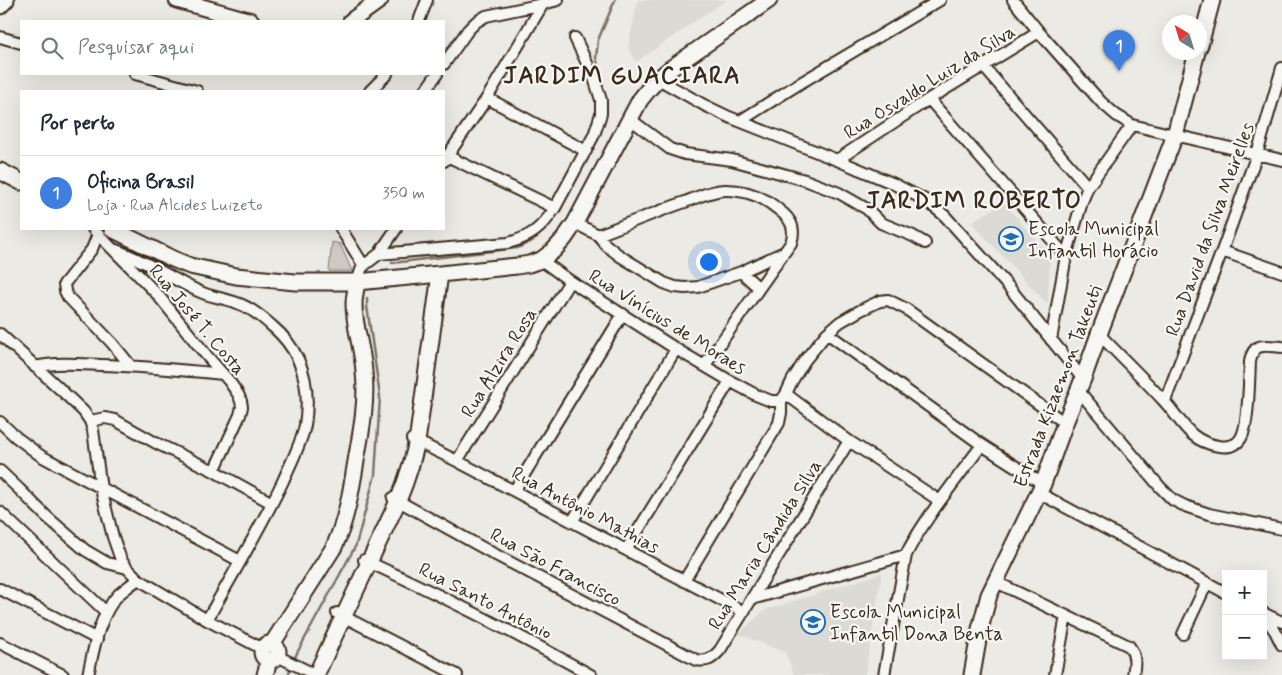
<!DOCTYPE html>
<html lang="pt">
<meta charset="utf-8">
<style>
:root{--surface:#fff;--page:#f6f6f7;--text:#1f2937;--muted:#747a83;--line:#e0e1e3;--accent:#b45309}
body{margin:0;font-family:Mynerve,sans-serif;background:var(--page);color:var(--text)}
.controls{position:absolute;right:15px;bottom:15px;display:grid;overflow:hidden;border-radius:0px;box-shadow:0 5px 20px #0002}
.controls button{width:45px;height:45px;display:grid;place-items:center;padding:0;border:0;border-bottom:1px solid var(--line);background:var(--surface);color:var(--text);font:25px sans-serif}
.compass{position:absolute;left:1162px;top:15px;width:45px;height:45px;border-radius:50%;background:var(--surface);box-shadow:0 5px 20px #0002;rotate:322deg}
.you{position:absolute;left:708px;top:261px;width:18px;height:18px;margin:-12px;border:4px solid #fff;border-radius:50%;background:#1a73e8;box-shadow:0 0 0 8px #1a73e833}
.badge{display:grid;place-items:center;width:32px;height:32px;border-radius:50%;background:var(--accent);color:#fff;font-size:16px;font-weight:700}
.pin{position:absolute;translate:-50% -41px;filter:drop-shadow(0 1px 2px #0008)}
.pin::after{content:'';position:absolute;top:26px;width:18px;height:15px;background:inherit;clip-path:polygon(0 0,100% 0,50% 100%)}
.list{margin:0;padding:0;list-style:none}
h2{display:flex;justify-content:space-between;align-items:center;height:65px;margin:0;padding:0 20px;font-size:21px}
h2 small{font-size:16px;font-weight:400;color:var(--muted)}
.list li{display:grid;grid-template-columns:32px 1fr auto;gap:15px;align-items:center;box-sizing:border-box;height:75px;padding:0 20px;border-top:1px solid var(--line)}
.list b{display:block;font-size:19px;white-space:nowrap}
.list p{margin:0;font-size:16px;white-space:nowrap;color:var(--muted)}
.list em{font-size:16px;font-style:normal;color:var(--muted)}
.icon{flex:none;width:28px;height:28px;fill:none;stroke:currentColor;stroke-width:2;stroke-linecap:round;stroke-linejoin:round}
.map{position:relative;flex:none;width:1282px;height:675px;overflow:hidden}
.search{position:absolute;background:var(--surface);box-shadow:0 5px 20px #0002;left:20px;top:20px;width:425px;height:55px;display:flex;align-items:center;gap:12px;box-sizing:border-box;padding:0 18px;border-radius:0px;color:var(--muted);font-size:19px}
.panel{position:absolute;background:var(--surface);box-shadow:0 5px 20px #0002;left:20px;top:90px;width:425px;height:140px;border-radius:0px}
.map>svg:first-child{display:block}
.built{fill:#dcdad4}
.green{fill:#cdcac4;stroke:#847a71}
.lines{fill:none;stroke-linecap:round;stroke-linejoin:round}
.stream{stroke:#7c7167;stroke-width:2.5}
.street-casing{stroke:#3b2a1e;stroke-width:14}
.secondary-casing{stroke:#3b2a1e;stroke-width:19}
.street{stroke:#f6f6f2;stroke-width:10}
.secondary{stroke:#f6f6f2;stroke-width:15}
.labels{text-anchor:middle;stroke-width:4.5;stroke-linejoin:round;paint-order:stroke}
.street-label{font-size:19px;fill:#3b2a1e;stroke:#f6f6f2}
.poi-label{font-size:19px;fill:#3b2a1e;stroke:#f6f6f2;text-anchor:start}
.district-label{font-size:24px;font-weight:bold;letter-spacing:1px;fill:#3b2a1e;stroke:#f6f6f2}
</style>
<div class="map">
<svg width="1282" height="675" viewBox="0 0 1282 675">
<rect width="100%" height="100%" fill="#ebeae5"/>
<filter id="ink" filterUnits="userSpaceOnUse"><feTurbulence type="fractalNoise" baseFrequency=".02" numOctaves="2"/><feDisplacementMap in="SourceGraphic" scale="10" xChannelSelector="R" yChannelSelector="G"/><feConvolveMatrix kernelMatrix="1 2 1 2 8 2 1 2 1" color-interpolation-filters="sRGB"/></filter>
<g filter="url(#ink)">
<path class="built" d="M638,0H726L636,62L628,47Z
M1004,203L1050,256L1048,305L971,222Z
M882,573L865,675H794L785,652L738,634L765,610Z"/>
<path class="green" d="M332,242L340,244L352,271H329Z"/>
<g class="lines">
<path class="stream" d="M603,92L601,74L596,58L598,40L615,0
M392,263L517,248L532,241L542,232
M293,662L297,653L356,545L375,475L380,397L367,306V298
M288,675L291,667"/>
<defs>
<path id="street" d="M1013,0L1039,32L1101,102L1116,115L1132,125L1282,160
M419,21L427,0
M0,37L21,43
M444,64L468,30L476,22L486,16L543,4L558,0
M983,66L1088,187
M135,74L197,91
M658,79L704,105L729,117L837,160L892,183L927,201L945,216L1008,286L1083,379
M370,91L387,74
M425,91L437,74
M487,98L586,151
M929,99L1066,256
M630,119L670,149L685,154L732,160L805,180L839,193L867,209L881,223L913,236L925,243
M740,121L797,85L940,0
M447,156L555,208
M837,160L929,99L1039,32
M444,161L487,98L543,4
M575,223L598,235L606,245L620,256L664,283L675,287L685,288L698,287L741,272L784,252
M93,229L157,294L207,356L229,381L238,394L241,401L242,407L240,415L214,471
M341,229L364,266
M98,234L92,249L64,284L65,291L68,297L112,343L130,365
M598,235C627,224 656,212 685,202C698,197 712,190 726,190C745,190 764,197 779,210C791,219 796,228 791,243L705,365
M113,249C143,259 169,277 198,291C210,297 224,298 237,303C250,307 262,317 272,326C302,351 311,386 305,425C302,442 290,465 283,481C260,529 233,574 207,620
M1222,251L1282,272
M379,254L508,243C531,237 542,228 555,208L594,135L601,114V100L594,78L575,38
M541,260L570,281L676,349L730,381L756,395L771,401H781
M741,272L759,288
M357,282L362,267L379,254L396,229
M827,333L982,445L1043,484
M0,334L60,389L84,412L90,421L93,430L101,489L113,537L121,560L127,568L138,579L207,620L263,649
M1099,334C1120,356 1142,377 1163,400C1173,410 1182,426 1193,435C1204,444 1232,454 1241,438C1249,425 1249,379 1250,362C1253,341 1266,346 1282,347
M1051,340L1066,256L1082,202L1088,187L1132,125
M35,367C57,362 78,364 100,365C141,366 182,370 223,374
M1078,390L1160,487L1173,500L1185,506L1209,514L1282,529
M786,394L849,441L940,501
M781,401L786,394L792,381L805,360L827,333L840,322L861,310L880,301L888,300L906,309L1065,423
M1165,401L1222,251L1257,154L1282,68
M90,421L105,418L115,420L156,443L214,471L272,503
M0,422L16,437L41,456L240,561
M412,439L457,461L744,612
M457,461L570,281
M0,471L19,489L46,516L85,550L107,563L127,568
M514,491L623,314
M1039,493L1226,593
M393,498L494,554L696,660C708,662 712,659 720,650L849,441
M0,512L106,612
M572,522L676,349
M626,550L730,381
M364,560C441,595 517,634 591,675
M684,581L779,423L781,413V401
M994,581L1129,646C1136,655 1135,664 1133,675
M0,589L97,639
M752,599L906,555
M337,613L457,675
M1263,613L1282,622
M1263,614L1275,631L1282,645
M1183,634L1207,583
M0,643L63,675
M277,656L316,675
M88,675C94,648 99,615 119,594C125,589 132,584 138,579
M884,675L906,555C914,538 924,524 935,508C950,487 966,466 982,445
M1055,675L1066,616"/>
<path id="secondary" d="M177,0L251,21
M0,6L6,0
M351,21L380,0
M1200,45L1212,0
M0,171L21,182
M112,229L173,259L190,266L236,276L295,282H357L440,274L517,266L529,264L541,260L553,251L564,239L575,223L640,100L648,90L658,79L670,69L769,0
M272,644L334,547C347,519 352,486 357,455C362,428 367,400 364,372C363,350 354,327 354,304C354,297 356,289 357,282
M262 652a8 8 0 1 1 16 0a8 8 0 1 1-16 0Z
M265,675L269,660
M316,675L398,501C407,479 414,458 418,435L440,274
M972,675L980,629L989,595L1043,484L1065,423L1083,379L1099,334L1175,135L1197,52"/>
</defs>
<use href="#street" class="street-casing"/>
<use href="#secondary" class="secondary-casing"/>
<use href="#street" class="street"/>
<use href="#secondary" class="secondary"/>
</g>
</g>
<defs>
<symbol id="school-ring" viewBox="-11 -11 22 22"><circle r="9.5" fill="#f6f6f2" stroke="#1f6fb2" stroke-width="1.5"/><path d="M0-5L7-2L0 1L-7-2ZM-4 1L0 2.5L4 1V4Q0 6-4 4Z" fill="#1f6fb2"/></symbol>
</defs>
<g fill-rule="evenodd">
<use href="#school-ring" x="997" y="225" width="28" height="28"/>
<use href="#school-ring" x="799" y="608" width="28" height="28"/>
</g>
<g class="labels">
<g class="street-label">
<text transform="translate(929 81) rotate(-32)" y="7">Rua Osvaldo Luiz da Silva</text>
<text transform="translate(1209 229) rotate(-70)" y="7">Rua David da Silva Meirelles</text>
<text transform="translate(198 319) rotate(50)" y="7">Rua José T. Costa</text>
<text transform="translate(668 321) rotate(32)" y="7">Rua Vinícius de Moraes</text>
<text transform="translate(498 362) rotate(-58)" y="7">Rua Alzira Rosa</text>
<text transform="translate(1057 386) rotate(-69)" y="7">Estrada Kizaemon Takeuti</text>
<text transform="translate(586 509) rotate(28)" y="7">Rua Antônio Mathias</text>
<text transform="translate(764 544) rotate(-58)" y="7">Rua Maria Cândida Silva</text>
<text transform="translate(556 566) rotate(28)" y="7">Rua São Francisco</text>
<text transform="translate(486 600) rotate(27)" y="7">Rua Santo Antônio</text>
</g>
<g class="poi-label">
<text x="1028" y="235">Escola Municipal<tspan x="1028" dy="22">Infantil Horácio</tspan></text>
<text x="830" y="618">Escola Municipal<tspan x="830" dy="22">Infantil Dona Benta</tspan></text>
</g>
<g class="district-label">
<text x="622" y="83">JARDIM GUACIARA</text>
<text x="974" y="208">JARDIM ROBERTO</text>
</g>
</g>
</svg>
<div class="controls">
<button>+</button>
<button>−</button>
</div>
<svg class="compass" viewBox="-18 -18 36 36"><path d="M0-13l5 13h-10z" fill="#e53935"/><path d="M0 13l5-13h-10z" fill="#747a83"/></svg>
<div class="you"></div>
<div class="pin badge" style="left:1119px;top:71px;background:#3f7fe0">1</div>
<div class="search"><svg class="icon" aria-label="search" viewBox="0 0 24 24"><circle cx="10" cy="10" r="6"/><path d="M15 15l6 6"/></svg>Pesquisar aqui</div>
<section class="panel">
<h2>Por perto<small></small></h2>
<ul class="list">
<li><span class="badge" style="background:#3f7fe0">1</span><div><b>Oficina Brasil</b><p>Loja · Rua Alcides Luizeto</p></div><em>350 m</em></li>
</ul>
</section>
</div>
